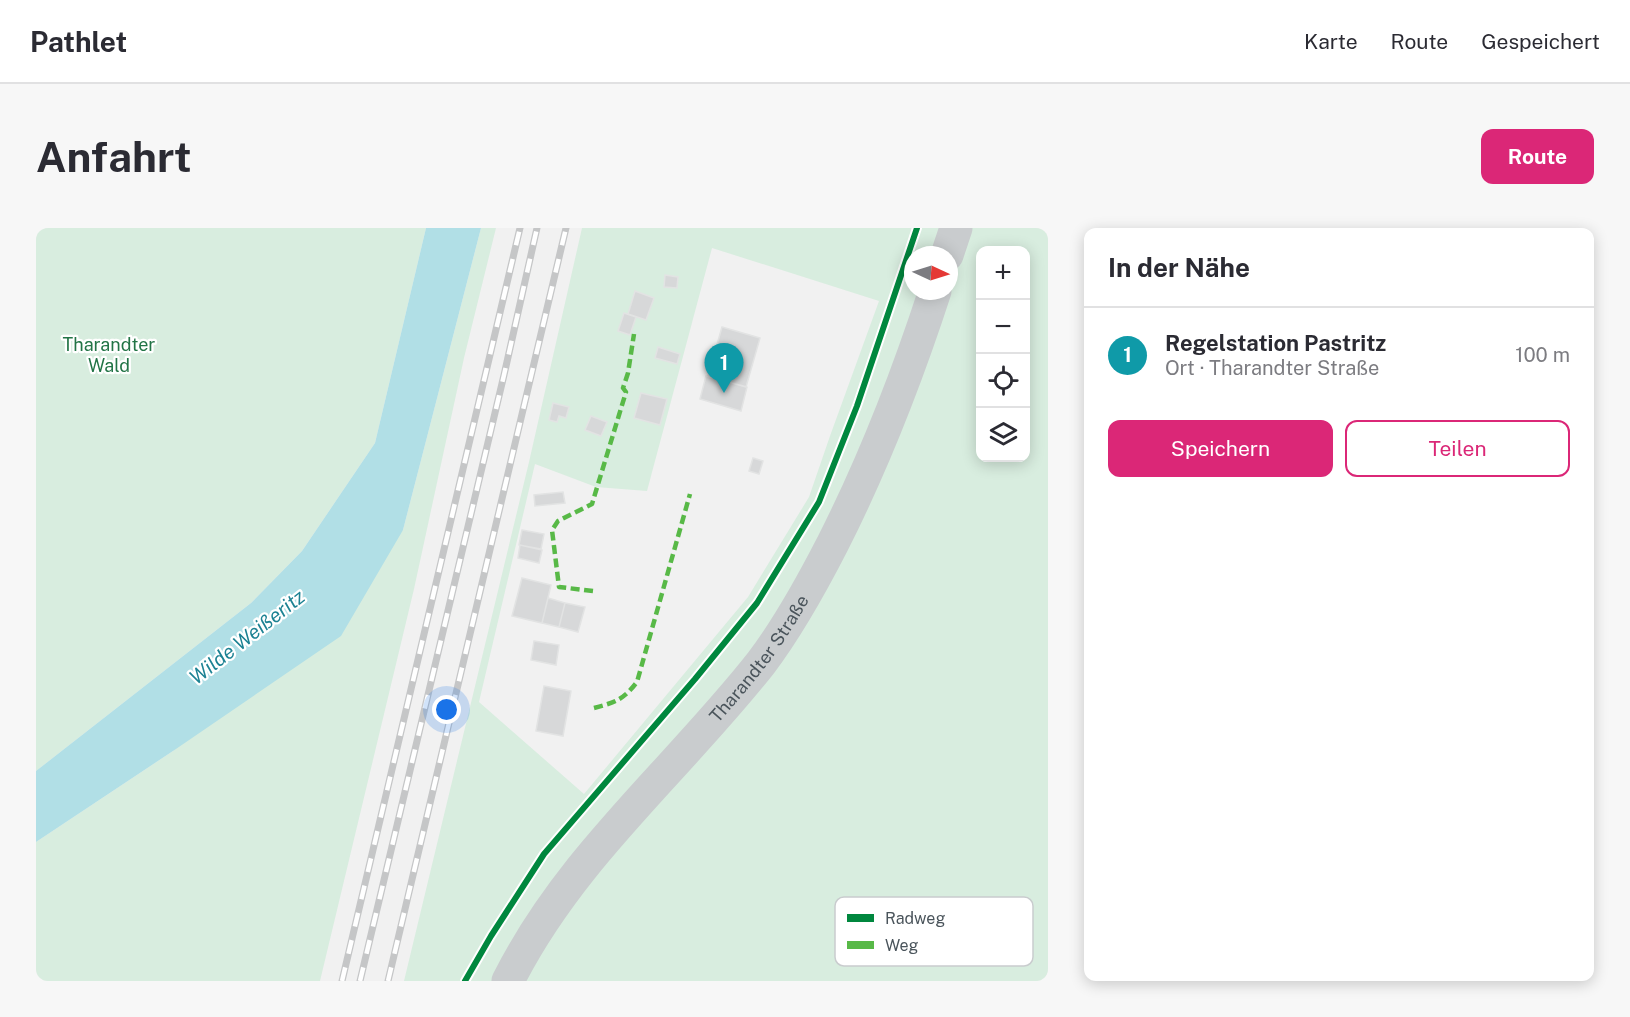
<!DOCTYPE html>
<html lang="de">
<meta charset="utf-8">
<style>
:root{--surface:#fff;--page:#f7f7f7;--text:#2b2b33;--muted:#7c7c81;--line:#e1e1e2;--accent:#db2777}
body{margin:0;font-family:"Public Sans",sans-serif;background:var(--page);color:var(--text)}
.controls{position:absolute;right:18px;top:18px;display:grid;overflow:hidden;border-radius:12px;box-shadow:0 3px 15px #0003}
.controls button{width:54px;height:54px;display:grid;place-items:center;padding:0;border:0;border-bottom:2px solid var(--line);background:var(--surface);color:var(--text);font:30px sans-serif}
.compass{position:absolute;left:868px;top:18px;width:54px;height:54px;border-radius:50%;background:var(--surface);box-shadow:0 3px 15px #0003;rotate:94deg}
.you{position:absolute;left:411px;top:482px;width:21px;height:21px;margin:-15px;border:4px solid #fff;border-radius:50%;background:#1a73e8;box-shadow:0 0 0 9px #1a73e833}
.badge{display:grid;place-items:center;width:39px;height:39px;border-radius:50%;background:var(--accent);color:#fff;font-size:20px;font-weight:700}
.pin{position:absolute;translate:-50% -50px;filter:drop-shadow(0 2px 3px #0008)}
.pin::after{content:'';position:absolute;top:32px;width:21px;height:18px;background:inherit;clip-path:polygon(0 0,100% 0,50% 100%)}
.list{margin:0;padding:0;list-style:none}
h2{display:flex;justify-content:space-between;align-items:center;height:78px;margin:0;padding:0 24px;font-size:26px}
h2 small{font-size:20px;font-weight:400;color:var(--muted)}
.list li{display:grid;grid-template-columns:39px 1fr auto;gap:18px;align-items:center;box-sizing:border-box;height:96px;padding:0 24px;border-top:2px solid var(--line)}
.list b{display:block;font-size:22px;white-space:nowrap}
.list p{margin:0;font-size:20px;white-space:nowrap;color:var(--muted)}
.list em{font-size:20px;font-style:normal;color:var(--muted)}
.actions{display:flex;gap:12px;padding:18px 24px}
.actions a{flex:1;padding:14px 0;border:2px solid var(--accent);border-radius:12px;text-align:center;font-size:21px;color:var(--accent)}
.actions .main{background:var(--accent);color:#fff}
.icon{flex:none;width:33px;height:33px;fill:none;stroke:currentColor;stroke-width:2;stroke-linecap:round;stroke-linejoin:round}
.map{position:relative;flex:none;width:1012px;height:753px;overflow:hidden;border-radius:12px}
header{display:flex;align-items:center;gap:36px;box-sizing:border-box;height:84px;padding:0 30px;background:var(--surface);border-bottom:2px solid var(--line)}
header strong{font-size:28px}
nav{display:flex;gap:33px;margin-inline-start:auto;font-size:21px}
.intro{display:flex;align-items:center;justify-content:space-between;box-sizing:border-box;height:144px;padding:0 36px}
h1{margin:0;font-size:42px}
.button{padding:15px 27px;border-radius:12px;background:var(--accent);color:#fff;font-size:21px;font-weight:700}
main{display:flex;gap:36px;padding:0 36px}
aside{flex:1;background:var(--surface);border-radius:12px;box-shadow:0 3px 15px #0003}
.map>svg:first-child{display:block}
.green{fill:#d8eddf;fill-rule:evenodd}
.water{fill:#b1dfe6}
.building{fill:#d7d8d9;stroke:#e2e3e3;stroke-width:1.5}
.lines{fill:none;stroke-linecap:round;stroke-linejoin:round}
.secondary{stroke:#c9ccce;stroke-width:33}
.rail-casing{stroke:#c5c6c7;stroke-width:7}
.rail{stroke:#fff;stroke-width:4.5;stroke-dasharray:14;stroke-linecap:butt}
.quiet{stroke:#58b947;stroke-width:4.5;stroke-dasharray:9 4.5;stroke-linecap:butt}
.cycleway-casing{stroke:#fff;stroke-width:10}
.cycleway{stroke:#00873e;stroke-width:6}
.labels{text-anchor:middle;stroke-width:4.5;stroke-linejoin:round;paint-order:stroke}
.park-label{font-size:18px;fill:#227446;stroke:#fff}
.street-label{font-size:18px;fill:#4a545b;stroke:#fff}
.water-label{font-size:20px;font-style:italic;fill:#1c8293;stroke:#fff}
.key{fill:#fff;stroke:#c9ccce;stroke-width:1.5}
.key-label{font-size:16px;fill:#4a545b}
</style>
<header>
<strong>Pathlet</strong>
<nav><a>Karte</a><a>Route</a><a>Gespeichert</a></nav>
</header>
<div class="intro"><h1>Anfahrt</h1><a class="button">Route</a></div>
<main>
<div class="map">
<svg width="1012" height="753" viewBox="0 0 1012 753">
<rect width="100%" height="100%" fill="#f1f1f1"/>
<path class="green" d="M0,0H390L339,215L266,323L215,375L0,543Z
M445,0H460L428,130L378,361L284,753H0V614L137,523L367,302Z
M546,0H1012V753H368L493,234ZM676,20L843,73L794,208L773,269L712,369L548,566L443,474L499,236L560,259L611,263ZM945,22H990V230H945ZM877,27H913V63H877Z"/>
<path class="water" d="M390,0H445L367,302L305,408L137,523L0,614V543L215,375L266,323L339,215Z"/>
<path class="building" d="M629,47L642,49L641,60L628,59Z
M599,63L618,70L610,92L592,86Z
M588,85L600,89L594,107L582,103Z
M686,99L724,110L710,159L672,148Z
M622,119L644,126L641,136L619,130Z
M670,148L711,159L705,183L664,171Z
M605,165L631,171L624,197L598,190Z
M517,175L533,179L530,190L523,188L521,194L513,192Z
M555,188L571,194L565,208L549,202Z
M717,230L727,233L723,246L713,243Z
M527,264L529,275L499,278L498,267Z
M486,302L508,306L505,321L483,317Z
M484,317L506,322L503,335L482,330Z
M486,350L515,357L506,395L476,388Z
M512,370L529,375L523,399L506,395Z
M529,375L549,379L542,404L523,399Z
M498,413L523,417L520,437L495,432Z
M508,458L535,463L527,508L500,503Z"/>
<g class="lines">
<g class="secondary">
<path d="M911,27L920,0"/>
<path id="s1" d="M472,753C534,629 641,542 725,435C753,398 776,356 797,315C838,234 871,149 899,63"/>
</g>
<defs>
<path id="rail" d="M306,753L484,0
M324,753L468,147L501,0
M352,753L530,0"/>
</defs>
<use href="#rail" class="rail-casing"/>
<use href="#rail" class="rail"/>
<path class="quiet" d="M557,363L523,359L516,302L522,293L556,276L590,164L587,160L592,145L598,106
M558,480C580,474 587,472 601,454L654,266"/>
<defs>
<path id="cycleway" d="M429,753L455,708L508,626L659,451L721,375L783,274L821,178L881,0"/>
</defs>
<use href="#cycleway" class="cycleway-casing"/>
<use href="#cycleway" class="cycleway"/>
</g>
<g class="labels">
<g class="park-label">
<text x="73" y="123">Tharandter<tspan x="73" dy="21">Wald</tspan></text>
</g>
<g class="street-label">
<text dy="6" stroke="none"><textPath href="#s1" startOffset="410">Tharandter Straße</textPath></text>
</g>
<g class="water-label">
<text transform="translate(211 409) rotate(-38)" y="7">Wilde Weißeritz</text>
</g>
</g>
<rect x="799" y="669" width="198" height="69" rx="9" class="key"/>
<rect x="811" y="686" width="27" height="8" fill="#00873e"/>
<rect x="811" y="713" width="27" height="8" fill="#58b947"/>
<g class="key-label">
<text x="849" y="696">Radweg</text>
<text x="849" y="723">Weg</text>
</g>
</svg>
<div class="controls">
<button>+</button>
<button>−</button>
<button><svg class="icon" aria-label="locate" viewBox="0 0 24 24"><circle cx="12" cy="12" r="6"/><path d="M12 2v4M12 18v4M2 12h4M18 12h4"/></svg></button>
<button><svg class="icon" aria-label="layers" viewBox="0 0 24 24"><path d="M12 4l9 5-9 5-9-5zM3 14l9 5 9-5"/></svg></button>
</div>
<svg class="compass" viewBox="-18 -18 36 36"><path d="M0-13l5 13h-10z" fill="#e53935"/><path d="M0 13l5-13h-10z" fill="#7c7c81"/></svg>
<div class="you"></div>
<div class="pin badge" style="left:688px;top:165px;background:#0f9aa8">1</div>
</div>
<aside>
<h2>In der Nähe<small></small></h2>
<ul class="list">
<li><span class="badge" style="background:#0f9aa8">1</span><div><b>Regelstation Pastritz</b><p>Ort · Tharandter Straße</p></div><em>100 m</em></li>
</ul>
<div class="actions"><a class="main">Speichern</a><a>Teilen</a></div>
</aside>
</main>
